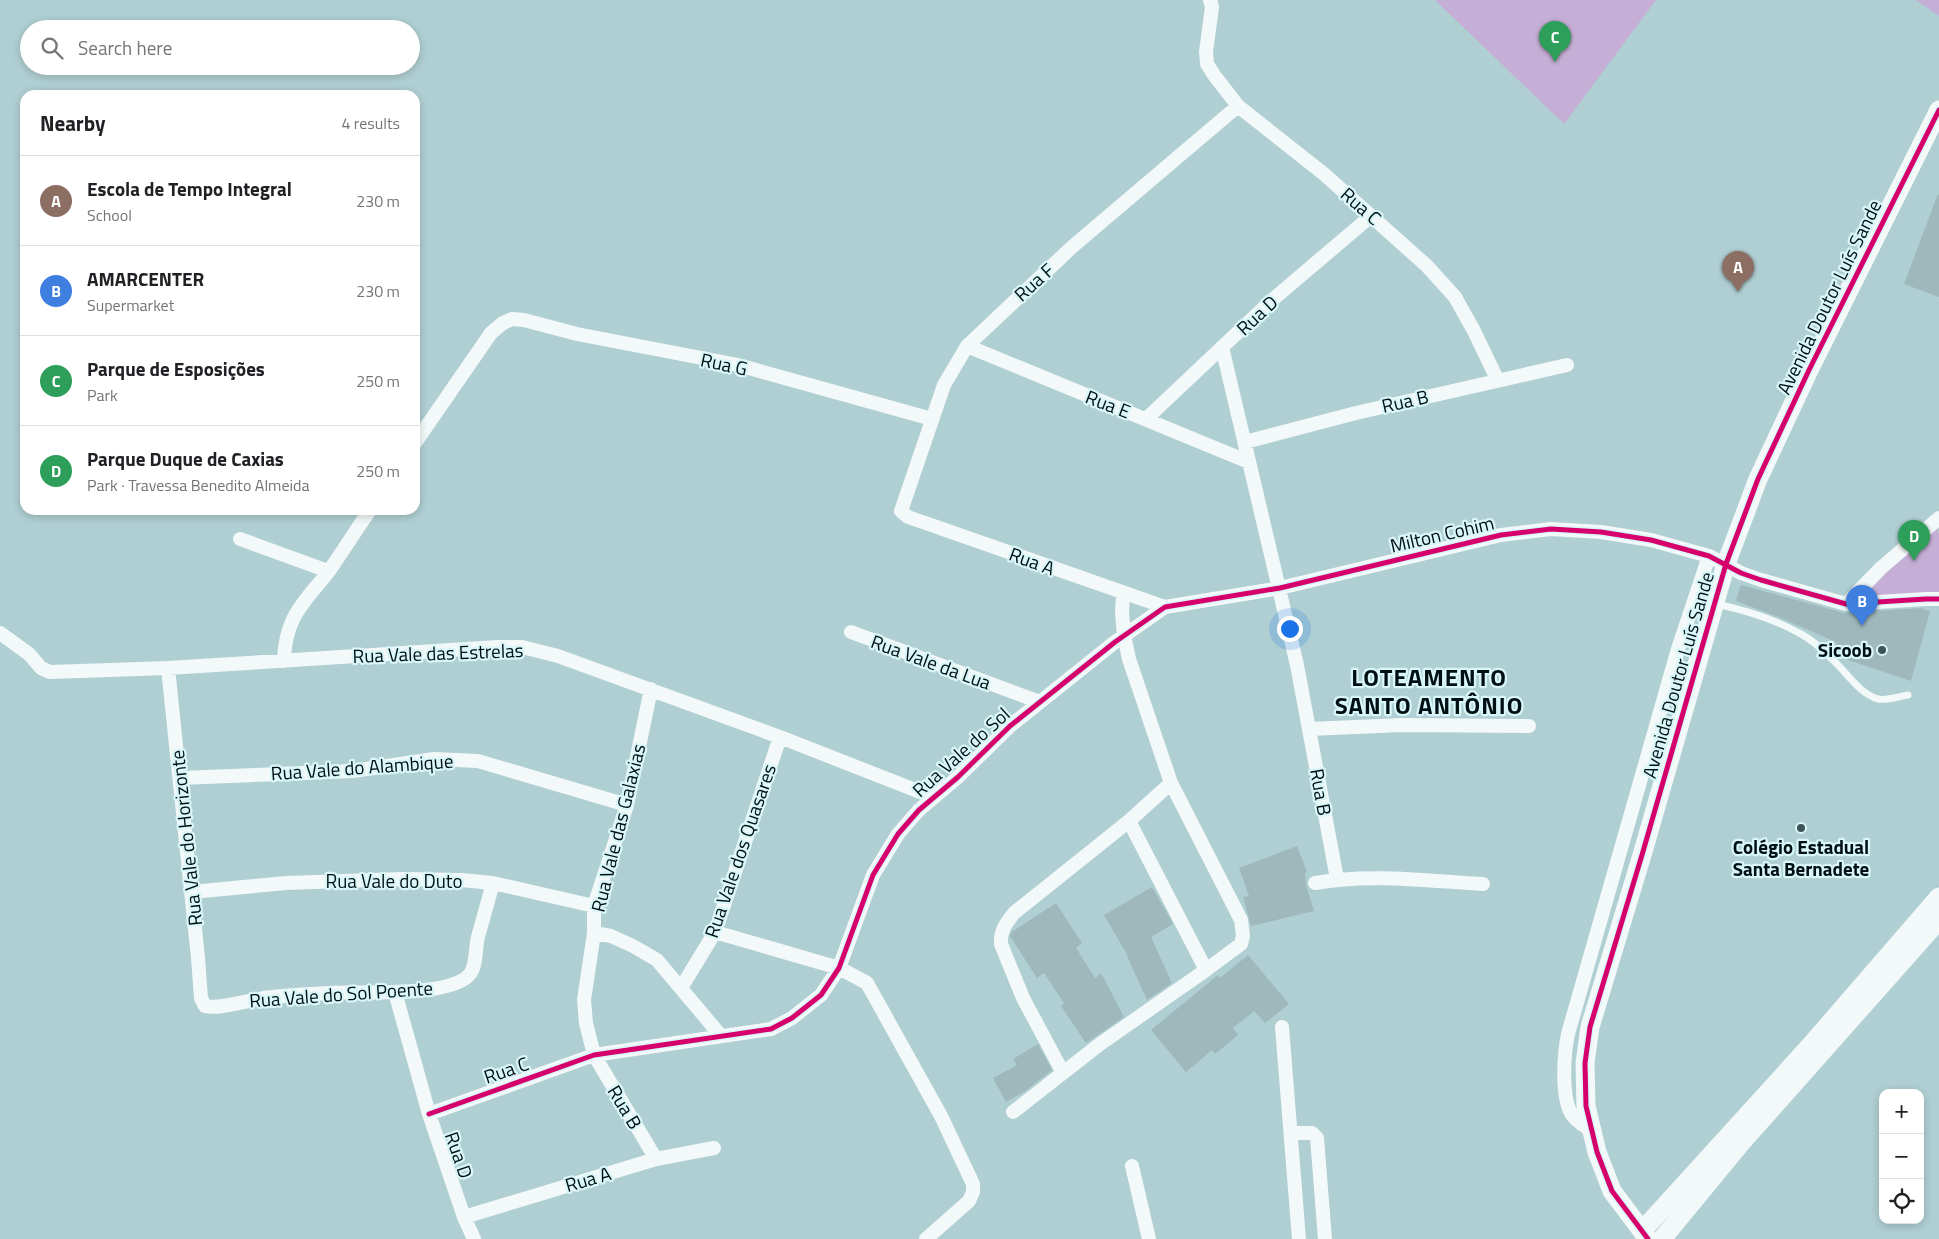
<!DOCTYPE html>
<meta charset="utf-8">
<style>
:root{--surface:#fff;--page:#f2f2f2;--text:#202124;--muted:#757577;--line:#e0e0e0;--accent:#2563eb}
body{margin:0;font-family:"Titillium Web",sans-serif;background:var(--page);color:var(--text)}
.controls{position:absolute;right:15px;bottom:15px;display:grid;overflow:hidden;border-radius:10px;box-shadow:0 2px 8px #0003}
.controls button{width:45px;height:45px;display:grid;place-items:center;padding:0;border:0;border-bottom:1px solid var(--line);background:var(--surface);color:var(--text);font:25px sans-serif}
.you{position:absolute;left:1289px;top:628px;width:18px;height:18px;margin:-12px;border:4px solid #fff;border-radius:50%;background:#1a73e8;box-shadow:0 0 0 8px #1a73e833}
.badge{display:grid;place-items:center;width:32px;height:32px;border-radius:50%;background:var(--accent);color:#fff;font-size:16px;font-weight:700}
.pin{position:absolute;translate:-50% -41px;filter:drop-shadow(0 1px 2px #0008)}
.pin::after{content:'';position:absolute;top:26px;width:18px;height:15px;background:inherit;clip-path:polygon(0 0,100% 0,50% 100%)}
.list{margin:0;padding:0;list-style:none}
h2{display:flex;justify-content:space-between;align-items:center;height:65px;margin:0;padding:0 20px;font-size:21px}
h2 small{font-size:16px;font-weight:400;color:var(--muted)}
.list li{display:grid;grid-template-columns:32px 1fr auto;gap:15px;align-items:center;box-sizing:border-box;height:90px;padding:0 20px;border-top:1px solid var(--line)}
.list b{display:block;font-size:19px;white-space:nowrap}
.list p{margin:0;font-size:16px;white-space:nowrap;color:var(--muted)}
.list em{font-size:16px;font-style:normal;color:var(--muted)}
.icon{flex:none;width:28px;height:28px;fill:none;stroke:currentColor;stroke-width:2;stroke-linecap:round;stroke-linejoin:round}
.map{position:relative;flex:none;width:1939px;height:1239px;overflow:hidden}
.search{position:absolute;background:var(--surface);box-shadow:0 2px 8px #0003;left:20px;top:20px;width:400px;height:55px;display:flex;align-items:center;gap:12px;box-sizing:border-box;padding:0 18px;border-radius:28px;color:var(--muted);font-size:19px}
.panel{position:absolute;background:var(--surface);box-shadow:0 2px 8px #0003;left:20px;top:90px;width:400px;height:425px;border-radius:15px}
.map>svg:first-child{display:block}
.green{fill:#c6afd7}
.building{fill:#9eb8bb}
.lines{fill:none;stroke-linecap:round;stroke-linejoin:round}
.lane{stroke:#f3f8f8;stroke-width:7}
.street{stroke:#f3f8f8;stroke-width:14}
.secondary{stroke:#f3f8f8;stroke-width:19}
.cycleway-casing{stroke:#d9f6f9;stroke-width:8}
.cycleway{stroke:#d6006c;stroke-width:5}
.poi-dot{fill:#3d5356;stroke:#d9f6f9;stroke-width:2}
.labels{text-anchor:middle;stroke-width:4.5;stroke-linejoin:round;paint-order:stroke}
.street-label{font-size:19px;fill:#001012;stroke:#d9f6f9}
.poi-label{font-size:19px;font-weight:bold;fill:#001012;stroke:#d9f6f9;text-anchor:end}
.district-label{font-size:24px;font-weight:bold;letter-spacing:1px;fill:#001012;stroke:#d9f6f9}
</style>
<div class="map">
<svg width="1939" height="1239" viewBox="0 0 1939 1239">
<rect width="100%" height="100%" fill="#afcfd3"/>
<path class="green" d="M1435,0H1656L1564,124Z
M1916,0H1939V16Z
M1935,522L1939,534V599L1847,604Z"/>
<path class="building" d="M1938,194L1939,195V297L1904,284Z
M1741,585L1844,613L1921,608L1930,611L1911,681L1836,656L1834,654L1836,642L1781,618L1736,601Z
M1297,846L1307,872L1305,873L1306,885L1314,911L1251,926L1243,897L1249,896L1239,868Z
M1152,887L1173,924L1151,937L1172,983L1147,1000L1127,956H1128L1104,915Z
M1056,903L1082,943L1076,948L1095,978L1101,973L1124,1017L1086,1043L1061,1006L1064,1003L1044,973L1037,978L1010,936L1012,932Z
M1248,955L1289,1004L1265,1023L1254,1011L1233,1028L1238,1035L1215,1054L1212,1050L1186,1072L1151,1030L1218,975L1220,978Z
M1038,1044L1052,1070L1025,1091L1006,1102L993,1078L1017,1065L1013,1059Z"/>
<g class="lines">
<path class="lane" d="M1716,604C1745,610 1772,618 1799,633C1813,640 1826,653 1837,664C1849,676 1861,694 1878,699C1887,701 1900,696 1908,695"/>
<path class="street" d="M1210,0L1212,7L1206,52L1207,64L1214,75L1238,106L1324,174L1427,266L1455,297L1474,331L1497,379
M967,346L1249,462
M1222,347L1297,665L1337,879
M1146,419L1271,301L1371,216
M1245,442L1356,413L1567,365
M415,443L491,333L503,323L512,319L524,320L577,334L738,365L932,419
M240,539L328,571
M1846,604L1881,568L1939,518
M1165,607L934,526L908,517L901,511L944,385L967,346L1072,247L1238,106
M851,632L1040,702
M0,633L29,654L41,668L50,672L168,668L498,647H522L558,656L780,737L933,797
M284,661C285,616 304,603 329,571C343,551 356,530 370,510
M168,668L198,958L201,998L205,1006C220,1010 254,998 272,997C291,995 310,994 329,993C358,991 451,998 470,974C477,965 475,948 478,937C483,919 488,901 493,883
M651,689L627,805L594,906V933L584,1000L586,1023L594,1055L656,1159
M1309,729L1402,725L1529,726
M180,778L353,771L434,759L478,761L627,805
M1129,821L1206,970
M1315,883C1370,873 1428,881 1483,884
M192,892L286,883L403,879L461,880L493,883L594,906
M715,932L839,968L867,983L941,1116L973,1184V1192L969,1201L926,1239
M594,933L611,936L633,946L657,960L721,1036
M681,988L715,932L780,737
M395,992L429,1114L464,1217L474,1239
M1282,1027L1299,1239
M1065,1071L1061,1069L1023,998L1001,944C1000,931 1006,923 1014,913L1129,821L1171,783
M1013,1112L1100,1044L1206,970L1241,944L1243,936L1241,920L1171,783L1129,659L1124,635L1122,613L1123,593
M429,1114L594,1055L771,1029L792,1018L821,995L839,968L873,875L898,834L919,810L958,777L1010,726L1115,642L1165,607L1280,588L1501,535L1551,529L1601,532L1651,540L1709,556L1741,573L1761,580L1846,604L1926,599H1939
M1592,1131C1585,1126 1575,1121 1571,1113C1561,1095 1564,1053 1568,1034L1678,649L1709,556
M1291,1133H1312L1317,1138L1325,1239
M1132,1166L1149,1239
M464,1217L656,1159L714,1148"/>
<path class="secondary" d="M1642,1231L1810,1046L1939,897
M1648,1239L1612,1191L1597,1152L1586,1106L1585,1063L1590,1027L1642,855L1726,564L1758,479L1809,370L1939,110
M1662,1239L1741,1143L1939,920"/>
<defs>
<path id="cycleway" d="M429,1114L594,1055L771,1029L792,1018L821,995L839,968L873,875L898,834L919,810L958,777L1010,726L1115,642L1165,607L1280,588L1501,535L1551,529L1601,532L1651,540L1709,556L1741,573L1761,580L1846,604L1926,599H1939
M1648,1239L1612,1191L1597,1152L1586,1106L1585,1063L1590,1027L1642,855L1726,564L1758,479L1809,370L1939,110"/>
</defs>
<use href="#cycleway" class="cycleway-casing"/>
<use href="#cycleway" class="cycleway"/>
</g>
<g class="poi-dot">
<circle cx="1882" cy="650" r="5"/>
<circle cx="1801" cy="828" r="5"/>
</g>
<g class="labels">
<g class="street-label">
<text transform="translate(1361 206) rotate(41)" y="7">Rua C</text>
<text transform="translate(1034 282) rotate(-42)" y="7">Rua F</text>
<text transform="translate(1829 297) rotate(-64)" y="7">Avenida Doutor Luís Sande</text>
<text transform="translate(1257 315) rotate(-43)" y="7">Rua D</text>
<text transform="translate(724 364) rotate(12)" y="7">Rua G</text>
<text transform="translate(1405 401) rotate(-13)" y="7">Rua B</text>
<text transform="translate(1108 404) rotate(21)" y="7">Rua E</text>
<text transform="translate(1442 534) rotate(-13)" y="7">Milton Cohim</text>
<text transform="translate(1032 561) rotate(20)" y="7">Rua A</text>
<text transform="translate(438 653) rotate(-2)" y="7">Rua Vale das Estrelas</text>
<text transform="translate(931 662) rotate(20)" y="7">Rua Vale da Lua</text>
<text transform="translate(1678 675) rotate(-74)" y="7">Avenida Doutor Luís Sande</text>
<text transform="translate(961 752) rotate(-42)" y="7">Rua Vale do Sol</text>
<text transform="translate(362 767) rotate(-4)" y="7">Rua Vale do Alambique</text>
<text transform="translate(1321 792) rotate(80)" y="7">Rua B</text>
<text transform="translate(618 828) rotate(-76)" y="7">Rua Vale das Galaxias</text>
<text transform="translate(186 838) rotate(-96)" y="7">Rua Vale do Horizonte</text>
<text transform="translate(740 851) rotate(-71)" y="7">Rua Vale dos Quasares</text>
<text x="394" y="888">Rua Vale do Duto</text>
<text transform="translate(341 994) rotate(-4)" y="7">Rua Vale do Sol Poente</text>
<text transform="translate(506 1070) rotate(-19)" y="7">Rua C</text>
<text transform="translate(625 1107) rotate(59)" y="7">Rua B</text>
<text transform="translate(459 1155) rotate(71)" y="7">Rua D</text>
<text transform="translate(588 1179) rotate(-16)" y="7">Rua A</text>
</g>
<g class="poi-label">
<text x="1872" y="657">Sicoob</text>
<text x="1801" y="854" text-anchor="middle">Colégio Estadual<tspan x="1801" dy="22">Santa Bernadete</tspan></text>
</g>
<g class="district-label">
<text x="1429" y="686">LOTEAMENTO<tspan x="1429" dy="28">SANTO ANTÔNIO</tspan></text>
</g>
</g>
</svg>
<div class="controls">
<button>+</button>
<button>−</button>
<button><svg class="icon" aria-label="locate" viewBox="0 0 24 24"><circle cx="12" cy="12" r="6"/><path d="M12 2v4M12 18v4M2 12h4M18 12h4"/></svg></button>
</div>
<div class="you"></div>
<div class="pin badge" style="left:1738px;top:292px;background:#8d6e63">A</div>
<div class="pin badge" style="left:1862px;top:626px;background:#3f7fe0">B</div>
<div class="pin badge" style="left:1555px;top:62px;background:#2e9e5b">C</div>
<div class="pin badge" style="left:1914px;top:561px;background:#2e9e5b">D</div>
<div class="search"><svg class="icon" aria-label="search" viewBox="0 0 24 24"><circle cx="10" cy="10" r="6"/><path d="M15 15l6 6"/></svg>Search here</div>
<section class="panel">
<h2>Nearby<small>4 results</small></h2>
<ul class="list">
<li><span class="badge" style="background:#8d6e63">A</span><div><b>Escola de Tempo Integral</b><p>School</p></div><em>230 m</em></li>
<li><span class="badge" style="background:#3f7fe0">B</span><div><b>AMARCENTER</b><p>Supermarket</p></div><em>230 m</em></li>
<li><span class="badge" style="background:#2e9e5b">C</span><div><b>Parque de Esposições</b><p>Park</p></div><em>250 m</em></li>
<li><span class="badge" style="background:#2e9e5b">D</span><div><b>Parque Duque de Caxias</b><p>Park · Travessa Benedito Almeida</p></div><em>250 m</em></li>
</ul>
</section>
</div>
